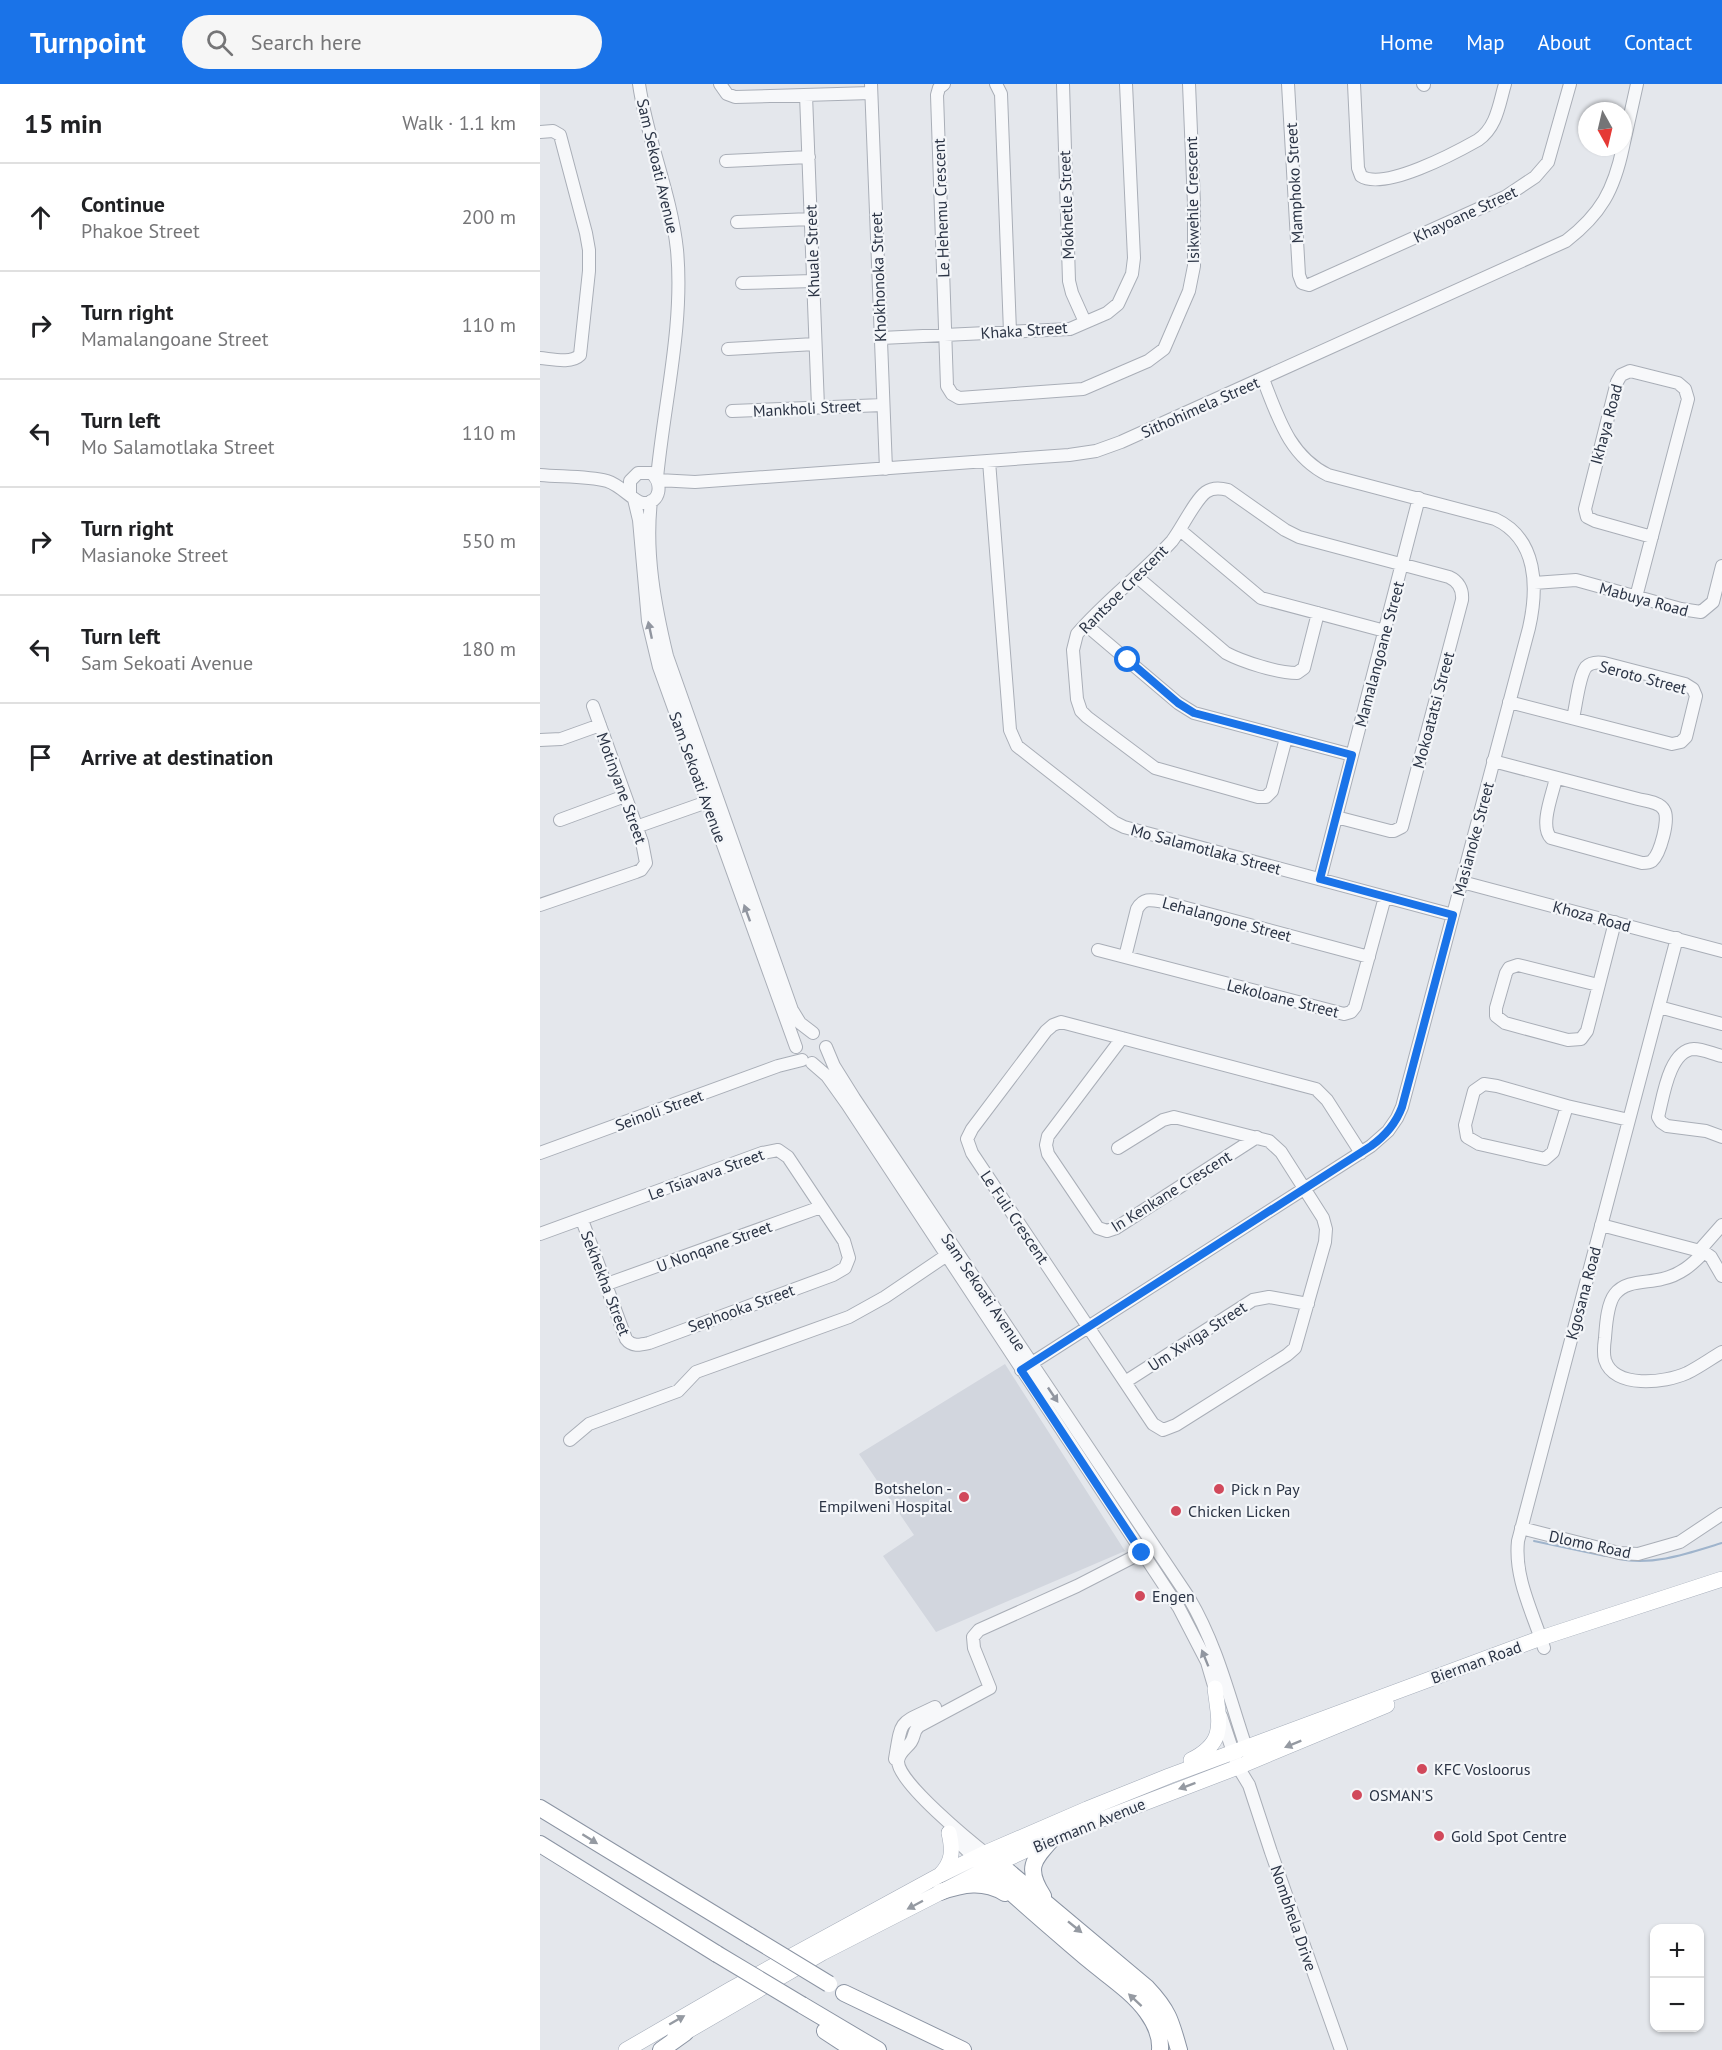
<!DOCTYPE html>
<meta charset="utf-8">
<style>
:root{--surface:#fff;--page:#f6f6f6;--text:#202124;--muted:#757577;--line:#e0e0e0;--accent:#1a73e8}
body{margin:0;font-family:"PT Sans",sans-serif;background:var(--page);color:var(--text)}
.controls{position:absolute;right:18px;bottom:18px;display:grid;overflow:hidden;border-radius:12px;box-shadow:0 2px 4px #0004}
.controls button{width:54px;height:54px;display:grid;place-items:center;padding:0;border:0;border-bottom:2px solid var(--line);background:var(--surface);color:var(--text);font:30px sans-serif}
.compass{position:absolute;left:1038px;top:18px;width:54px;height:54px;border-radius:50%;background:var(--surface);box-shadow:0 2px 4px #0004;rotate:172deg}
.stop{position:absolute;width:18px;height:18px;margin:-14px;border:4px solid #1a73e8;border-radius:50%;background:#fff}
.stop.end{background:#1a73e8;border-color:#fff;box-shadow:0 2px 6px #0008}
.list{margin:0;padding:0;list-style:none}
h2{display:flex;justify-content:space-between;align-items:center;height:78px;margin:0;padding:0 24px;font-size:26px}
h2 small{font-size:20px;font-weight:400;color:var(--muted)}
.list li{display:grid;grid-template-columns:39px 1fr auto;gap:18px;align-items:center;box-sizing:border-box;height:108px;padding:0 24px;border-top:2px solid var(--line)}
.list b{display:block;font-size:22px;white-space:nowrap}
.list p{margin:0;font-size:20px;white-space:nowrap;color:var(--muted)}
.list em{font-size:20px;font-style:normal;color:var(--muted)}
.icon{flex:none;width:33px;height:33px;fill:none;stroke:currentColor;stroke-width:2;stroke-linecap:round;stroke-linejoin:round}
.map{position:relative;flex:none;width:1182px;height:1966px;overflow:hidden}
header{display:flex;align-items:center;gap:36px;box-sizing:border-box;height:84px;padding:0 30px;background:var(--accent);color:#fff}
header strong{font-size:28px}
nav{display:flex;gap:33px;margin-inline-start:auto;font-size:21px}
.search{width:420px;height:54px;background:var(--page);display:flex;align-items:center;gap:15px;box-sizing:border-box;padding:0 21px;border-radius:33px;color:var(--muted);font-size:22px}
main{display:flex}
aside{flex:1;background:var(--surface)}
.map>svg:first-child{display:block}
.built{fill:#d2d6de}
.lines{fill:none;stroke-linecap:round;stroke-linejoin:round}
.stream{stroke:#9fb4cc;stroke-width:2}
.minor-casing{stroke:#a9aeb7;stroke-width:14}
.major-casing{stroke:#a3abb8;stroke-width:16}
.highway-casing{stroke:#8b94a3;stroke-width:18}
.minor{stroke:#f7f8fa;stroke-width:12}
.major{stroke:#fff;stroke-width:15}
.highway{stroke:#fff;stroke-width:16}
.highway-bridge-casing{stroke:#8b94a3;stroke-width:18;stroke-linecap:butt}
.highway-bridge{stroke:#fff;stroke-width:16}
.oneway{fill:#9196a0}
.oneway2{fill:#959aa2}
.route{stroke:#1a73e8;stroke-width:8}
.poi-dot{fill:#d1495b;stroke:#f4f6f9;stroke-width:2}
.labels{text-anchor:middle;stroke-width:4.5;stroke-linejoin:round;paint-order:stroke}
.street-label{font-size:16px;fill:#2b3445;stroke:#f4f6f9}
.poi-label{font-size:16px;fill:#2b3445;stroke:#f4f6f9;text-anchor:start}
</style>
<header>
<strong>Turnpoint</strong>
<div class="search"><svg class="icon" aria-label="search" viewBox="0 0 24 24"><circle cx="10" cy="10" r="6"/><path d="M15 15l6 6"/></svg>Search here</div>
<nav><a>Home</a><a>Map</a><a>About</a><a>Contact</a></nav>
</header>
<main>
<aside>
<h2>15 min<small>Walk · 1.1 km</small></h2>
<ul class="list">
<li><svg class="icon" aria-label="ahead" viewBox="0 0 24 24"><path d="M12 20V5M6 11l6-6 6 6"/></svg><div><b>Continue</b><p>Phakoe Street</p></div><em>200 m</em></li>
<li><svg class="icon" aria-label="right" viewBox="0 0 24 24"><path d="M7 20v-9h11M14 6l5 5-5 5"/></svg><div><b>Turn right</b><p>Mamalangoane Street</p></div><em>110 m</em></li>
<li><svg class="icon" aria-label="left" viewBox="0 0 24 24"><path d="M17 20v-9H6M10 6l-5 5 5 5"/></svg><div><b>Turn left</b><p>Mo Salamotlaka Street</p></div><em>110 m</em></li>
<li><svg class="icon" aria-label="right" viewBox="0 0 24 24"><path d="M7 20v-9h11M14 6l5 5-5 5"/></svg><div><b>Turn right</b><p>Masianoke Street</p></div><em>550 m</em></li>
<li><svg class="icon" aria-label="left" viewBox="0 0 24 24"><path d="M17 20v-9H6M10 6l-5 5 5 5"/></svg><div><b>Turn left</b><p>Sam Sekoati Avenue</p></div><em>180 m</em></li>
<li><svg class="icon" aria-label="arrive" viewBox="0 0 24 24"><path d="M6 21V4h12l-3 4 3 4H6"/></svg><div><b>Arrive at destination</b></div></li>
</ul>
</aside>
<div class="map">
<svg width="1182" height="1966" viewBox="0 0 1182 1966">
<rect width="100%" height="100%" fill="#e4e7ec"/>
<path class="built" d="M465,1280L585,1467L396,1548L343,1472L374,1451L319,1370Z"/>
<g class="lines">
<path class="stream" d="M994,1457L1065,1472
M1079,1475C1114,1482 1149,1469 1182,1459"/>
<defs>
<path id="minor" d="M99,0C107,56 131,109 137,166C144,241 124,319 117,394
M180,0L187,10L195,13L331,9
M331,0L346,385
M404,0L399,4L397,11L407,302L412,310L419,314L543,305L608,277L624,265L649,207L654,182V120L649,0
M456,0L461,10L470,248
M523,0L529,197L532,209L545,238
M748,0L759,191L762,199L769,201L965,113L995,93L1008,78L1030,0
M814,0L818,84L821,92C844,107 915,69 938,56C957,43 959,20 965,0
M883,0L884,1
M266,11L278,323
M0,48L13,47L20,51L46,149L49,166V187L40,271C31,280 12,275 0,274
M1083,63L1097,0
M186,77L269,73
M197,138L271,135
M202,199L273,197
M341,254L530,245L567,229L578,220L592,190L594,174L586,0
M188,265L275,260
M192,327L343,321
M449,377L470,646L477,662L574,738L584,743L913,831
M0,391C21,393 47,392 67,397C81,401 94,418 103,419C121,420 123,398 111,389H98L90,397V410
M118,396L155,398L529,371L556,367L581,358L1026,157C1061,130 1074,106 1083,63
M94,415L99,436L108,537L119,583L256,963
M111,417C105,469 115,522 127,572L252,926L260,939L273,949
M640,446L721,514L845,547
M596,492L686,569C703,578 738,589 757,589L764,584L778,529
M994,499L1036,496L1141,525L1161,528L1173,518L1182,482
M1096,513L1148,315L1145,305L1138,299L1090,287L1081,291L1077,298L1045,425L1047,433L1055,437L1112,453
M546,541L638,619L654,629L812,671
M969,618L1132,660L1141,658L1146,653L1156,612L1153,605L1145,600L1064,579C1058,578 1051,578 1046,583C1039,592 1036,622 1033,634
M746,654L732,707L726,713H718L615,684L547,633L541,627L537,615L533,566L537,550C565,517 602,490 632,457C642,444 655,416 666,408C673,403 681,404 688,406L745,446L759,453L909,493C918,497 923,505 922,516L862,743L854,747H850L796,733
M0,656L21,655L60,641
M953,677L1098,715C1106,717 1120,718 1124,726C1130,735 1120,770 1112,777C1109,779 1105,779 1102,779L1011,754C999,742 1013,709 1016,694
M20,736L85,712
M96,743L167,718
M780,795L879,414
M922,798L1182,867
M0,821L96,788L101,786L106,779L102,758L53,622
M558,866L804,930L811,928L815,923L845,813
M585,873L597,825C604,813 612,816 624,818L829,873
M1058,901L978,881L969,884L966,889L956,924V932L965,939L1028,956L1041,955L1047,947L1075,838
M1119,923L1182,940
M582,954L508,1052L506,1061L508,1070L558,1144L567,1147L576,1144L717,1053
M286,963L294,982L314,1014L649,1514C678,1563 690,1617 708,1669
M1182,972C1173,970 1163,965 1154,965C1129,966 1123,1014 1118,1033L1121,1038L1127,1042L1166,1047L1182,1053
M272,979L287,992L307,1020L639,1524L667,1578L677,1612
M1027,1022L1013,1068L1005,1075L939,1060L927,1053L925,1041L934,1007L944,1000L957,1002L1027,1022L1089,1036
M578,1064L623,1036L634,1033L729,1057L741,1068L783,1134L786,1145L785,1158L755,1264L747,1271L636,1341L623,1346L613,1340L432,1069L427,1055L432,1045L506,947L513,941L521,938L776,1005L787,1016L821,1069
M0,1069L238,982L262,976
M1061,1141L1164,1168L1171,1173L1182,1192
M0,1150L222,1069L238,1066L248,1073L304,1157L309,1174L305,1184L293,1191L109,1259C100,1261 92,1263 86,1255L42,1136
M1159,1167L1182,1141
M1164,1168C1152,1181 1140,1191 1122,1195C1107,1199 1086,1196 1075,1210C1067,1220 1066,1241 1065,1254C1064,1261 1063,1269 1065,1276C1074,1305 1125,1299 1147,1289C1159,1283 1170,1275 1182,1268
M67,1200L281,1123
M481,1286L831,1062L848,1047L857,1034L862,1023L989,544C998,504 998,455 955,435L788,391C749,372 738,333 723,295
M585,1298L713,1216L729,1213L768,1220
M30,1356L49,1340L138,1307L156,1288L309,1233L345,1213L407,1171
M981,1444L1079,1469L1098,1470L1140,1458L1182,1430
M1004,1564C993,1529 974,1494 978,1457L1137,854
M681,1632L698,1683L709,1701L731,1768L801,1966
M355,1675C362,1634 358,1641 395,1623
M408,1748L440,1779
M450,1773C432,1759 357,1698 358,1677C359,1668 367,1664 371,1658C375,1652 373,1647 379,1642L450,1604L434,1564L433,1553L439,1546L537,1502L607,1466"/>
<path id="major" d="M651,1676C687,1658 679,1638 675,1604
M400,1791C413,1778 413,1766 409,1749
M134,1955L282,1869L458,1779L513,1754L698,1683L847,1621
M86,1966L193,1904L400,1791L445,1769L547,1725L629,1692L1001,1554L1182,1495"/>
<path id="highway" d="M0,1724L210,1852
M0,1760L177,1870
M458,1779L607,1904C628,1926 631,1937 639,1966
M446,1785C479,1817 514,1846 549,1876C568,1892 593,1908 607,1928C615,1939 621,1952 620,1966
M400,1808C423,1800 443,1796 465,1809
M503,1812C485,1784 493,1776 513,1754
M304,1909L423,1966
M262,1921L338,1966
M285,1947L314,1966
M121,1966L145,1949"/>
</defs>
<use href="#minor" class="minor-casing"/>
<use href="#major" class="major-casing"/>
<use href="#highway" class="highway-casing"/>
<use href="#minor" class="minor"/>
<use href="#major" class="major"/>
<use href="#highway" class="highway"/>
<defs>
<path id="highway-bridge" d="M210,1852L289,1900
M177,1870L262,1921"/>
</defs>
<use href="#highway-bridge" class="highway-bridge-casing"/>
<use href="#highway-bridge" class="highway-bridge"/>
</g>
<defs><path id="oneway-solid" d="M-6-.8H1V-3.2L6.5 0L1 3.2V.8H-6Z" transform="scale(1.5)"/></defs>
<g class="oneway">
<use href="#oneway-solid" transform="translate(110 546) rotate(-102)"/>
<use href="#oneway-solid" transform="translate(207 829) rotate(-110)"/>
<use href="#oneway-solid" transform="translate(513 1311) rotate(56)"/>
<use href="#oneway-solid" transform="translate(665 1574) rotate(-112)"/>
</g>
<g class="oneway2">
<use href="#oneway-solid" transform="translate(753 1660) rotate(158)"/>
<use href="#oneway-solid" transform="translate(647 1702) rotate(160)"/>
<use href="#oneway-solid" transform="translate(50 1755) rotate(32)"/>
<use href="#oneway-solid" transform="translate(375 1821) rotate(152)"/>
<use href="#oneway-solid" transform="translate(535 1843) rotate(39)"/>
<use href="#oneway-solid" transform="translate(595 1916) rotate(-137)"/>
<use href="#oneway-solid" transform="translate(137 1936) rotate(-30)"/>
</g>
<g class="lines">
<path class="route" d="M588,576L638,619L654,629L812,671L780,795L913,831L862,1023C856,1039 845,1052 831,1062L481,1286L602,1469"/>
</g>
<g class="poi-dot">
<circle cx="679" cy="1405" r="6"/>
<circle cx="424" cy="1413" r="6"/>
<circle cx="636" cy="1427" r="6"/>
<circle cx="600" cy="1512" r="6"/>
<circle cx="882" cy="1685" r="6"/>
<circle cx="817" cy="1711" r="6"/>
<circle cx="899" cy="1752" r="6"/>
</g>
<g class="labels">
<g class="street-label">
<text transform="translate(118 82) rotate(77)" y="6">Sam Sekoati Avenue</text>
<text transform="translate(754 99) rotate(-93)" y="6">Mamphoko Street</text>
<text transform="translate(652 116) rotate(-91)" y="6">Isikwehle Crescent</text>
<text transform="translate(526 121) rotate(-92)" y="6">Mokhetle Street</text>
<text transform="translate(401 124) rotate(-92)" y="6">Le Hehemu Crescent</text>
<text transform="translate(925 130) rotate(-25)" y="6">Khayoane Street</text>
<text transform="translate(272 167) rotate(-92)" y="6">Khuale Street</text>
<text transform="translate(338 193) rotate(-92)" y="6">Khokhonoka Street</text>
<text transform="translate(484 246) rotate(-4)" y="6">Khaka Street</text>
<text transform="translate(660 323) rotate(-24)" y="6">Sithohimela Street</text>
<text transform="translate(267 324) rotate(-3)" y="6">Mankholi Street</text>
<text transform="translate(1066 340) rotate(-75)" y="6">Ikhaya Road</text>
<text transform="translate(583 505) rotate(-45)" y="6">Rantsoe Crescent</text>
<text transform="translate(1104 515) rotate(15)" y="6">Mabuya Road</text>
<text transform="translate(839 570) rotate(-75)" y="6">Mamalangoane Street</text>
<text transform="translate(1103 593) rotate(15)" y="6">Seroto Street</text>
<text transform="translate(893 626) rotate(-75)" y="6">Mokoatatsi Street</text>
<text transform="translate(158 693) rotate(70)" y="6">Sam Sekoati Avenue</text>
<text transform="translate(82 704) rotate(70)" y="6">Motinyane Street</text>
<text transform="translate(933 755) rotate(-75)" y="6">Masianoke Street</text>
<text transform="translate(666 765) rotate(15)" y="6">Mo Salamotlaka Street</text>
<text transform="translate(1052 832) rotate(15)" y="6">Khoza Road</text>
<text transform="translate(687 835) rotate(15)" y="6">Lehalangone Street</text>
<text transform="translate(743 914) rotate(14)" y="6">Lekoloane Street</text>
<text transform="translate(119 1026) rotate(-20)" y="6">Seinoli Street</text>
<text transform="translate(166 1090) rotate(-20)" y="6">Le Tsiavava Street</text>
<text transform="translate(631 1107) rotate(-32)" y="6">In Kenkane Crescent</text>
<text transform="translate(475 1133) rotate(56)" y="6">Le Fuli Crescent</text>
<text transform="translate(174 1162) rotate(-20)" y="6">U Nonqane Street</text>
<text transform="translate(66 1199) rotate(69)" y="6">Sekhekha Street</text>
<text transform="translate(444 1208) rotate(56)" y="6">Sam Sekoati Avenue</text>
<text transform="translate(1043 1209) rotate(-75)" y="6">Kgosana Road</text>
<text transform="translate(201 1224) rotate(-20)" y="6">Sephooka Street</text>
<text transform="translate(657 1252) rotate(-33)" y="6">Um Xwiga Street</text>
<text transform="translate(1050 1460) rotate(12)" y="6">Dlomo Road</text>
<text transform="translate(936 1578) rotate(-20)" y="6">Bierman Road</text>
<text transform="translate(549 1741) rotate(-22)" y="6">Biermann Avenue</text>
<text transform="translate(754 1834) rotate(71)" y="6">Nombhela Drive</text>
</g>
<g class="poi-label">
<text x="412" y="1410" text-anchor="end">Botshelon -<tspan x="412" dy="18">Empilweni Hospital</tspan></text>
<text x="691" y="1411">Pick n Pay</text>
<text x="648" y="1433">Chicken Licken</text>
<text x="612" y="1518">Engen</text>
<text x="894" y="1691">KFC Vosloorus</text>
<text x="829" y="1717">OSMAN'S</text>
<text x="911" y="1758">Gold Spot Centre</text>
</g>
</g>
</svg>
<div class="controls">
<button>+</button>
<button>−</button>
</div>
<svg class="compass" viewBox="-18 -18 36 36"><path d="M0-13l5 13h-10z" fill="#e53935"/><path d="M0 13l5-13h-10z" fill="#757577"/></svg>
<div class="stop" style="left:588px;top:576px"></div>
<div class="stop end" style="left:602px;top:1469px"></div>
</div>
</main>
